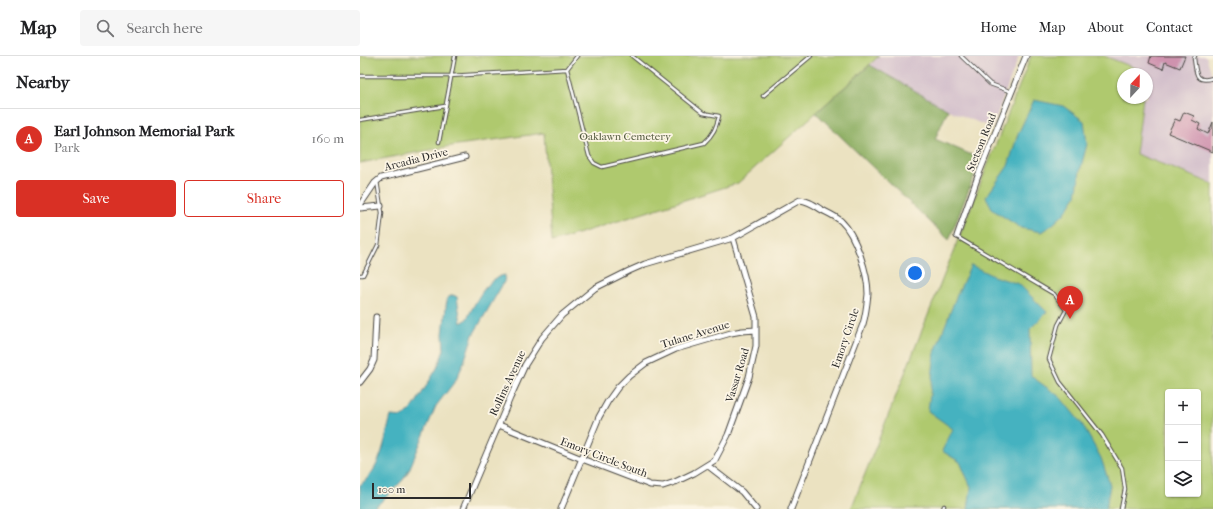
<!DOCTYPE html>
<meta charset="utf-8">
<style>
:root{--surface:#fff;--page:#f6f6f6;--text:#202124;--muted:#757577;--line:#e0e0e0;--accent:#d93025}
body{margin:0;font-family:"IM FELL French Canon",serif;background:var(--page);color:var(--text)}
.controls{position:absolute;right:12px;bottom:12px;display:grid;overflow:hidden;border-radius:4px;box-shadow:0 1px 3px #0004}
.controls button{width:36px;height:36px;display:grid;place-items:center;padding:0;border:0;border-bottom:1px solid var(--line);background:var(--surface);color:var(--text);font:20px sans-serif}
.compass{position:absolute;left:757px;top:12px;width:36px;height:36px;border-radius:50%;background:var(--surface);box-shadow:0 1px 3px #0004;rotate:22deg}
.scale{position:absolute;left:12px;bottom:10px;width:99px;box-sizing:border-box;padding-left:4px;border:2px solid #2b2b2b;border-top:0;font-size:11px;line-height:14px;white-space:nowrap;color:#2b2b2b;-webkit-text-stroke:3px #fcf5e5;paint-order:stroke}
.you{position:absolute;left:555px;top:217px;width:14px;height:14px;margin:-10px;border:3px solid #fff;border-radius:50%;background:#1a73e8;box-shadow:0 0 0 6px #1a73e833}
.badge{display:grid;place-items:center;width:26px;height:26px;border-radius:50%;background:var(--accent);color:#fff;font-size:13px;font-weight:700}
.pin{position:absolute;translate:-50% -33px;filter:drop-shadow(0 1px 2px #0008)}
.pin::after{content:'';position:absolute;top:21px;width:14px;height:12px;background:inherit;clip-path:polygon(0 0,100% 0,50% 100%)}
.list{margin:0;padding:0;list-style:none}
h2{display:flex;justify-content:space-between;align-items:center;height:52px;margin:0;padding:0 16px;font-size:17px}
h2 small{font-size:13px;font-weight:400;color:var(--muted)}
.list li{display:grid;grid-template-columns:26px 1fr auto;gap:12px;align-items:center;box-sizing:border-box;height:60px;padding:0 16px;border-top:1px solid var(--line)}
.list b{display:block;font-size:15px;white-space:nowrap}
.list p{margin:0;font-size:13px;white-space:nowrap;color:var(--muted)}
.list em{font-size:13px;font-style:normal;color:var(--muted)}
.actions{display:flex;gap:8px;padding:12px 16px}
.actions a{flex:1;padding:9px 0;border:1px solid var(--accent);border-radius:4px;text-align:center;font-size:14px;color:var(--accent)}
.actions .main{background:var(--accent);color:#fff}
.icon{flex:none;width:22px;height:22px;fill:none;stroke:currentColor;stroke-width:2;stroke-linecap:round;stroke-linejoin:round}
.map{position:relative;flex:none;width:853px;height:453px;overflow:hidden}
header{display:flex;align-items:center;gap:24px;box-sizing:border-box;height:56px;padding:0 20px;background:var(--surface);border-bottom:1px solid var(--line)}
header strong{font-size:19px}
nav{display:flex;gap:22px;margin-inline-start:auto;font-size:14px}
.search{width:280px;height:36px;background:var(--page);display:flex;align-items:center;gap:10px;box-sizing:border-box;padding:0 14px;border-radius:4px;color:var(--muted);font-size:15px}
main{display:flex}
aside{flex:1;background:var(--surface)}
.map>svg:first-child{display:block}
.industrial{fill:#d1bdca}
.green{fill:#afc96e;stroke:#6d7a4c;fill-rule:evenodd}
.forest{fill:#8bad61;stroke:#5b6c46}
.water{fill:#44b2c0;stroke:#386e76}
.building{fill:#cf92ae}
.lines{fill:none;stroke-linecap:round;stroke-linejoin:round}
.lane-casing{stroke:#484642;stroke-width:4.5}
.street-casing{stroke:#484642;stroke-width:7}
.lane{stroke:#fff;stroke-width:2.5}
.street{stroke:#fff;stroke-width:5}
.labels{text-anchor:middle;stroke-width:3.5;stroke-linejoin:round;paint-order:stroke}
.park-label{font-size:11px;fill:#535a3f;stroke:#fcf5e5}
.street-label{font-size:11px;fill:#2b2b2b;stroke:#fcf5e5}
</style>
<header>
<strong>Map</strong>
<div class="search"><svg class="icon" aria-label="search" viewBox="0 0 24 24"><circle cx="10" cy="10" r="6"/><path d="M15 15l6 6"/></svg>Search here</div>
<nav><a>Home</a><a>Map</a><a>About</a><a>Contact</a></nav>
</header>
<main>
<aside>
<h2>Nearby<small></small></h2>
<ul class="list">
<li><span class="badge">A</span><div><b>Earl Johnson Memorial Park</b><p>Park</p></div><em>160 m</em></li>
</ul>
<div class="actions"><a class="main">Save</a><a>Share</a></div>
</aside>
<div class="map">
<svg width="853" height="453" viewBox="0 0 853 453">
<rect width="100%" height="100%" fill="#fcf5e5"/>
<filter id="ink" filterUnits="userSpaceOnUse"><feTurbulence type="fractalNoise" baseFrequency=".025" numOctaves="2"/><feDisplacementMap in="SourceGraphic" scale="8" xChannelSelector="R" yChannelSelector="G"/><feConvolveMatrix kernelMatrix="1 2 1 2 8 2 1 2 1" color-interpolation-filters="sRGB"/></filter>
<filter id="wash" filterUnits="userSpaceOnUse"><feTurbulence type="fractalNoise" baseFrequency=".012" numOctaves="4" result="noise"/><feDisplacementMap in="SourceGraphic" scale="16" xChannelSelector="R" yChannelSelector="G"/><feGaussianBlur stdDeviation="0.9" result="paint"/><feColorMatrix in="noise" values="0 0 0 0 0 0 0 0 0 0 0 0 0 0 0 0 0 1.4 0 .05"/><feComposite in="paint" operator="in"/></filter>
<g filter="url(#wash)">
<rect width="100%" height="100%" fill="#ebe2c1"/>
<path class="industrial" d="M519,0H659L632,72L588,54L510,9Z
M744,0H846L853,21V128L776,98L783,42H787V18H785V16Z"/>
<path class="green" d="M0,0H519L378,127L192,186L184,77L97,89L0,107Z
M671,0H744L786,16L785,18H763V42H783L776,98L853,128V453H491ZM808,336H838V438H808Z"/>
<path class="forest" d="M510,9L588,54L575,83L621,103L589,184L456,57Z"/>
<path class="water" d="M674,44L703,50L724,65L727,88L720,115L716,140L704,158L692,169L681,176L661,172L633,154L626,141L648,110L658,78Z
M611,209L633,220L659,228L687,256L670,273L671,320L700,341L722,368L741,402L750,429L746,453H608L611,431L600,406L582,395L593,373L568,355L575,296L596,241Z
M145,219L144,226L113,279L104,306L96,324L76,350L49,414L43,424L20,447L12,453H0V429C22,412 24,385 31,360L43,361L54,350L65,332L77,312L84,294L83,278L87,242L93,239L97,241L101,267L106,264C115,249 125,222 145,219Z"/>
<g id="blocks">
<path class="building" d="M791,0H825L820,12L805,6L803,13L789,7Z
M824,56L834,60L832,64L840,68L838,73L848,78L853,66V96L808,77L815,63L820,65Z"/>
</g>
</g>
<g filter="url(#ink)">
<use href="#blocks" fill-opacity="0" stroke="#484642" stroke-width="1"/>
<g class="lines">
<defs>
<path id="lane" d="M601,0L630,28L652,36
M835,0L834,2C836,16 835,28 853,22
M207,13L229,100L234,107L242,111L344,87C353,79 356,72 359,60L343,57L272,0
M0,20H90L207,13L217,0
M403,40L451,0
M0,64L85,50
M79,86L95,0
M597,181L694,238L706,254L698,269L689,303L700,326L742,379L762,412L765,433L761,453
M0,219H3L18,189L22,157L17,125
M583,453L584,450"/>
<path id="street" d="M0,149L15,127L21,122L105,101
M0,152L21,150
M597,180L618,120L666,0
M0,326L10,313L14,304L16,261
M139,369L222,403L290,429L303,430L315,426L334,417L355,404L368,379L389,321L396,290V261L373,182
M347,409L382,436L396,453
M103,453L150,342L165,309L182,282L202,259L235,232L269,215L285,208L373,182L440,144C449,145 454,149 462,154C468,157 475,160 481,165C496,179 508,218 508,238C507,248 506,258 503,268L431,453
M201,453L239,361L248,345L258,331L269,320L286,307L316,293L371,277L382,275L396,274"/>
</defs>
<use href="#lane" class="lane-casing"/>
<use href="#street" class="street-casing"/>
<use href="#lane" class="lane"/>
<use href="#street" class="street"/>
</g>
</g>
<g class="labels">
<g class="park-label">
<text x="265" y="84">Oaklawn Cemetery</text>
</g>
<g class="street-label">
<text transform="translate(621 86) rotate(-68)" y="4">Stetson Road</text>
<text transform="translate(56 103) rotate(-14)" y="4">Arcadia Drive</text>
<text transform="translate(335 278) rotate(-17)" y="4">Tulane Avenue</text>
<text transform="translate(485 282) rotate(-71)" y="4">Emory Circle</text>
<text transform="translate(377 319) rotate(-73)" y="4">Vassar Road</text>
<text transform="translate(147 327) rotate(-65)" y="4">Rollins Avenue</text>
<text transform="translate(244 401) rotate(21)" y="4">Emory Circle South</text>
</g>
</g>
</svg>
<div class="controls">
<button>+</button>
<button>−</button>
<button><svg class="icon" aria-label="layers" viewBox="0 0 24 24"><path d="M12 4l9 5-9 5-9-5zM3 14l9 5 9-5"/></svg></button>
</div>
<svg class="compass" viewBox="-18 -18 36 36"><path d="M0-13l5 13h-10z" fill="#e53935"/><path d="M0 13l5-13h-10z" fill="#757577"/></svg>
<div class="scale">100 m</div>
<div class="you"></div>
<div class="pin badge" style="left:710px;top:263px">A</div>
</div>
</main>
